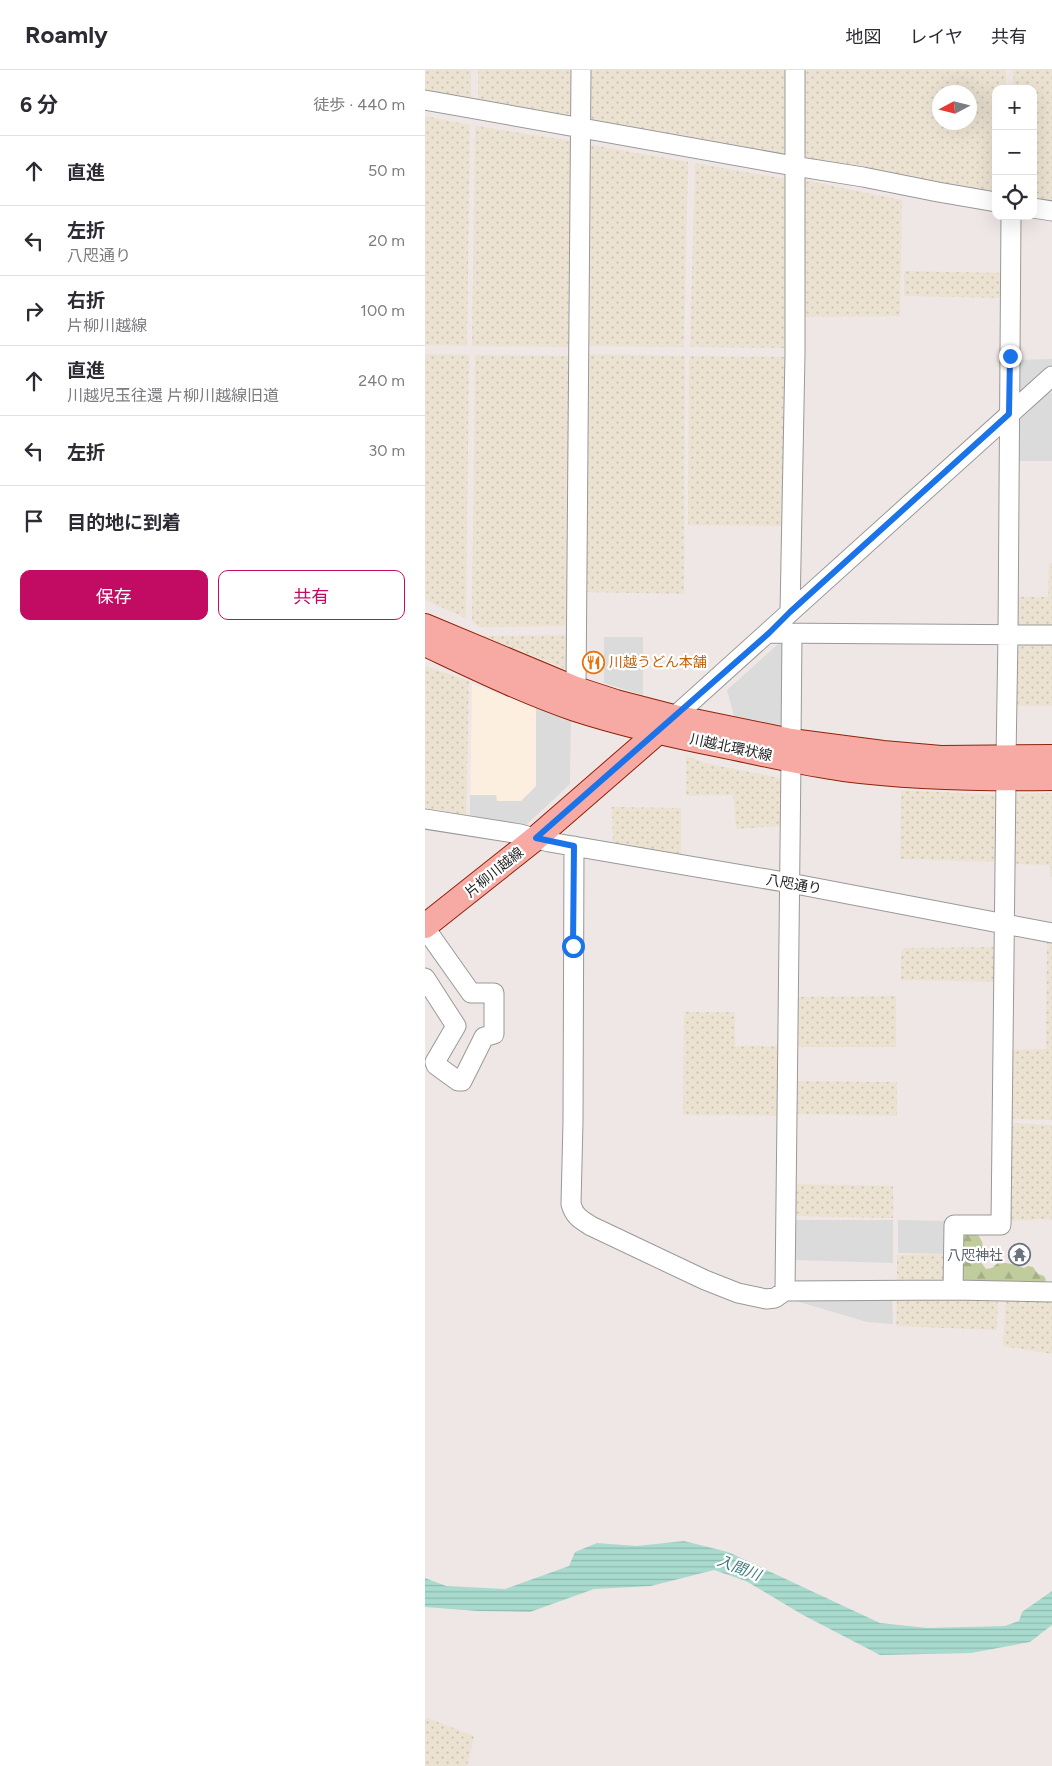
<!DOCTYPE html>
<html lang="ja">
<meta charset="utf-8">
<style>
:root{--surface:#fff;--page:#f7f7f7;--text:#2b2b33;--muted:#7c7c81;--line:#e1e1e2;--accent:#c20b63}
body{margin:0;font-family:Figtree,"Noto Sans JP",sans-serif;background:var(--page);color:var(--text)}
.controls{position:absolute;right:15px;top:15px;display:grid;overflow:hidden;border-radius:10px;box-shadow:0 5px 20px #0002}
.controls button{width:45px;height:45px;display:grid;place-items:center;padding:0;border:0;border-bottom:1px solid var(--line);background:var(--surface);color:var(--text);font:25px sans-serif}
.compass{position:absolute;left:507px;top:15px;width:45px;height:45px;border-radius:50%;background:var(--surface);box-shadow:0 5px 20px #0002;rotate:263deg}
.stop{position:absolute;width:15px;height:15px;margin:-11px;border:4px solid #1a73e8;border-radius:50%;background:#fff}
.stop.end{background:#1a73e8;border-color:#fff;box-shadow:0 1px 5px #0008}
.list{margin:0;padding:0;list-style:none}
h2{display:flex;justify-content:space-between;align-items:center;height:65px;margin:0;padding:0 20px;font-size:21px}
h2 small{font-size:16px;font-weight:400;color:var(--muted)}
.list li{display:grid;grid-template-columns:32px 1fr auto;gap:15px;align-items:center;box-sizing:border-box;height:70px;padding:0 20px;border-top:1px solid var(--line)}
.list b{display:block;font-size:19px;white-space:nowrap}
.list p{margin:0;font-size:16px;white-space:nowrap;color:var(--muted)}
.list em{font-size:16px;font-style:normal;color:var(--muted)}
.actions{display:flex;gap:10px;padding:15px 20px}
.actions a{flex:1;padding:11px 0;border:1px solid var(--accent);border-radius:10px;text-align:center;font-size:18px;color:var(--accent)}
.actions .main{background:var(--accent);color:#fff}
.icon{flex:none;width:28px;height:28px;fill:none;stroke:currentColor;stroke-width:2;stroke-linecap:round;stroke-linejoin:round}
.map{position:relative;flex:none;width:627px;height:1696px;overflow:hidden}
header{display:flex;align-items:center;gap:30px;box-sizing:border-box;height:70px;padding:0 25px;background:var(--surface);border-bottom:1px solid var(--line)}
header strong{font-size:24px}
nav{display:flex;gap:28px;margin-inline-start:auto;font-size:18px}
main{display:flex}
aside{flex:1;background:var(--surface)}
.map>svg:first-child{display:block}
.education{fill:#fdefe0}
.farmland{fill:url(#farmland-dots);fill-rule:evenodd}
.forest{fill:url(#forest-firs)}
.parking{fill:#dbdbdb}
.water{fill:url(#water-rules)}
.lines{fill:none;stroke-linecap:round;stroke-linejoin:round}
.minor-casing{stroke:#999;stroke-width:21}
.major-casing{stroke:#902209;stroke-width:26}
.minor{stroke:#fff;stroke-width:19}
.major{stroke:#f7aaa3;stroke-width:24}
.route{stroke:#1a73e8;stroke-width:6}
.labels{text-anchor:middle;stroke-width:4.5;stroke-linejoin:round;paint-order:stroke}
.food-label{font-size:14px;fill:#c56008;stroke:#fff;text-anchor:start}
.street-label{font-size:14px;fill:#1f1f1f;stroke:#fff}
.worship-label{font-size:14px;fill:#5b616d;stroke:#fff;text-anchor:end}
.water-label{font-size:15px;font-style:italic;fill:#3d7a7b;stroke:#fff}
</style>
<header>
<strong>Roamly</strong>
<nav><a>地図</a><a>レイヤ</a><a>共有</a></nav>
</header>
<main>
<aside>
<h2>6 分<small>徒歩 · 440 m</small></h2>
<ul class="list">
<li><svg class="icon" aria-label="ahead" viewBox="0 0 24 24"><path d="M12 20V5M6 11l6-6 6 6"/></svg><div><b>直進</b></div><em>50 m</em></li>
<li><svg class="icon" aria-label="left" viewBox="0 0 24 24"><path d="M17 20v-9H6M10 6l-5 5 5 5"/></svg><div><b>左折</b><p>八咫通り</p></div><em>20 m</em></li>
<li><svg class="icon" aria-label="right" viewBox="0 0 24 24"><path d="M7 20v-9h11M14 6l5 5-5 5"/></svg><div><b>右折</b><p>片柳川越線</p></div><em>100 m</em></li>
<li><svg class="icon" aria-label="ahead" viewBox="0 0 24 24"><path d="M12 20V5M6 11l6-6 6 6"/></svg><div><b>直進</b><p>川越児玉往還 片柳川越線旧道</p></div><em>240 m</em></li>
<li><svg class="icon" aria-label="left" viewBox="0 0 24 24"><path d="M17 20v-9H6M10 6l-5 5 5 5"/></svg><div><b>左折</b></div><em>30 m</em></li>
<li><svg class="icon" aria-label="arrive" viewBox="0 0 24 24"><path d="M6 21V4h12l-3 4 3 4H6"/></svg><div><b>目的地に到着</b></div></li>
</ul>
<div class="actions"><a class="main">保存</a><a>共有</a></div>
</aside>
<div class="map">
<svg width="627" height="1696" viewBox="0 0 627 1696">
<defs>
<pattern id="farmland-dots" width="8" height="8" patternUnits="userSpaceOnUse" patternTransform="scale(1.25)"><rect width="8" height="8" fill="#ece2d2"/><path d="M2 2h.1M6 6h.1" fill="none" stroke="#cac1b4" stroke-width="1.8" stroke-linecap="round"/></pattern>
<pattern id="forest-firs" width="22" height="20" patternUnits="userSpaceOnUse" patternTransform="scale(1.25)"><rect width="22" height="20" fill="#c1cc9c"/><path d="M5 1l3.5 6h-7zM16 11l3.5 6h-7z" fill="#a5af86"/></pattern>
<pattern id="water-rules" width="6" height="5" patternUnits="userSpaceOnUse" patternTransform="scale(1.25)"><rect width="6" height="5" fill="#a8dacd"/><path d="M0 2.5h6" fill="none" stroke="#90bbb0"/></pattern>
</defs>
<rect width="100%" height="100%" fill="#efe7e5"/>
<path class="education" d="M47,614L146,650L145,714L45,750Z"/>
<path class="farmland" d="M0,0H46V32L0,25Z
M53,0H151L150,52L53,32Z
M161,0H366V88L160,52Z
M378,0H581V19H571V126L377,92ZM514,22H544V52H514Z
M588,0H627V136L608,132V19H588Z
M0,46L45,55L42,276L0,275Z
M50,56L148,71L146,277L47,276Z
M161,74L263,92L259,277L159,276Z
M270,93L366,110L367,278L265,277Z
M374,109L477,130L475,246L375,247Z
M479,201L581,203V228L479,226Z
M0,284L44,285L41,548L0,530Z
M161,284L260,286L259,524L160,522Z
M50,285L148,286L146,550L139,556L54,557L47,551Z
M264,286L367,287V298L360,304L359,456L263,455Z
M624,493H627V558H592L588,527H623Z
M145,565L146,601L57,566Z
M587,569L627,570V636H587Z
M0,596L44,611L41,751L0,745Z
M261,686L284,694L360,709L357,756L311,759L308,725L261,726Z
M476,720L576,725L577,792L475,789Z
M627,723V807H625L624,795L583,794L585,724Z
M187,737L256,738V787L188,775Z
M622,871L627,872V1050L587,1049L584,1046L586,980L621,979Z
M575,877V912L476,910V881L479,878Z
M471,926V977H368L367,927Z
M259,942H310V976H355L358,1046L258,1045Z
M368,1011L472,1012V1046L367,1044Z
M584,1053L627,1055V1150L620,1149L583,1151Z
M366,1114L468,1116V1148L366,1146Z
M522,1184V1208H518L519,1212L472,1217V1185Z
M472,1224L573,1225L572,1260L471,1256Z
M581,1227H627V1284L578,1276Z
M0,1647L49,1666L42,1696H0Z"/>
<path class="forest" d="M534,1163L552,1164C562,1176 556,1178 555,1191L561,1199L567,1198L574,1192L587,1194L599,1198L603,1196L608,1197L613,1204L619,1206L621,1210L617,1215L537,1214Z"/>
<path class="parking" d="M627,289V299L592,331L590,290Z
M615,323H627V391H591L592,344Z
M179,567H218V625L179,613Z
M360,568L361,656L309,646L302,620Z
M111,638L146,650L145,714L98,758L45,750V725H71L72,731H96L111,716Z
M371,1150H468V1193L371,1190Z
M473,1150L525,1151V1184L473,1183Z
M467,1224L468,1254L442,1252L364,1229Z"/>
<path class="water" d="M259,1471L303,1482L455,1553L502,1558L580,1556L594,1551L597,1542L627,1521V1555L605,1572L546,1583L455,1585L378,1545L321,1511L289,1500L226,1516L169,1519L105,1542L53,1541L0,1537V1508L21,1516L80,1519L144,1496L150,1482L172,1473L211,1476Z"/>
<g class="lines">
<defs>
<path id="minor" d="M0,30L369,96L438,107L513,122L571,132
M608,138L627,141
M365,542L370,284V0
M344,563L627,565
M151,619L156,0
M249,647L627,306
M366,671L367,563
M581,688L583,565L586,146
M366,690L360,1221L528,1220L627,1222
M0,749L95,764L124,772L365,813L627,863
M149,776L148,1052L146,1134C149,1146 156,1150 166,1156L280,1210L313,1223L341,1229L350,1228L360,1221
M0,858L46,923H69V964L59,967L37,1011H33L11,995L10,992L31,956L0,908
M528,1220L529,1155H576L581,708"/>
<path id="major" d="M0,556L151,619L191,632L249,647L366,671L458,683L516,688L627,687
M0,574C49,597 98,621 150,639C199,655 249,666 300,676C340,684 379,694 419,699C488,708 557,709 627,708
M0,856L111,768L241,655"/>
</defs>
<use href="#minor" class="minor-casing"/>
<use href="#major" class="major-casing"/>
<use href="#minor" class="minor"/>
<use href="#major" class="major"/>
</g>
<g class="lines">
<path class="route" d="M148,876L149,776L111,768L344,563L365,542L584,344L585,286"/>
</g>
<defs>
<symbol id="restaurant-ring" viewBox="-11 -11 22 22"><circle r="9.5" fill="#fff" stroke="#e8710a" stroke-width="1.5"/><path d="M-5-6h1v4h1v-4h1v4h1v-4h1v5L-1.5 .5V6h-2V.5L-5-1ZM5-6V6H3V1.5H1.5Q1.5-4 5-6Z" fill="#e8710a"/></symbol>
<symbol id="temple-ring" viewBox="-11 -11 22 22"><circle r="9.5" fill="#fff" stroke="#6b7280" stroke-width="1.5"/><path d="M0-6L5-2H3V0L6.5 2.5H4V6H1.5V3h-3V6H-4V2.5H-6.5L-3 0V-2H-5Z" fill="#6b7280"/></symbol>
</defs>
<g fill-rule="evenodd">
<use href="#restaurant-ring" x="156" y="580" width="25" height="25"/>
<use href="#temple-ring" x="582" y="1172" width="25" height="25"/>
</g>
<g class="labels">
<g class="food-label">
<text x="184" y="597">川越うどん本舗</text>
</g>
<g class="street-label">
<text transform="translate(306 677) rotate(12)" y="5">川越北環状線</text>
<text transform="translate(69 802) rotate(-39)" y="5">片柳川越線</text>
<text transform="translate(369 814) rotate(10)" y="5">八咫通り</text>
</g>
<g class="worship-label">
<text x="578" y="1190">八咫神社</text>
</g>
<g class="water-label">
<text transform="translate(314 1498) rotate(21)" y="5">入間川</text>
</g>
</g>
</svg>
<div class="controls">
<button>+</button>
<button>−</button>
<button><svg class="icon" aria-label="locate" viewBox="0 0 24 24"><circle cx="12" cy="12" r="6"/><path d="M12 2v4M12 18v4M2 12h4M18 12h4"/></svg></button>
</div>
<svg class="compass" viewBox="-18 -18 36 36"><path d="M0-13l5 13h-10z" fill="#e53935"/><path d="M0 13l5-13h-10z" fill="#7c7c81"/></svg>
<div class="stop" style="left:148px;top:876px"></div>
<div class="stop end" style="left:585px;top:286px"></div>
</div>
</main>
